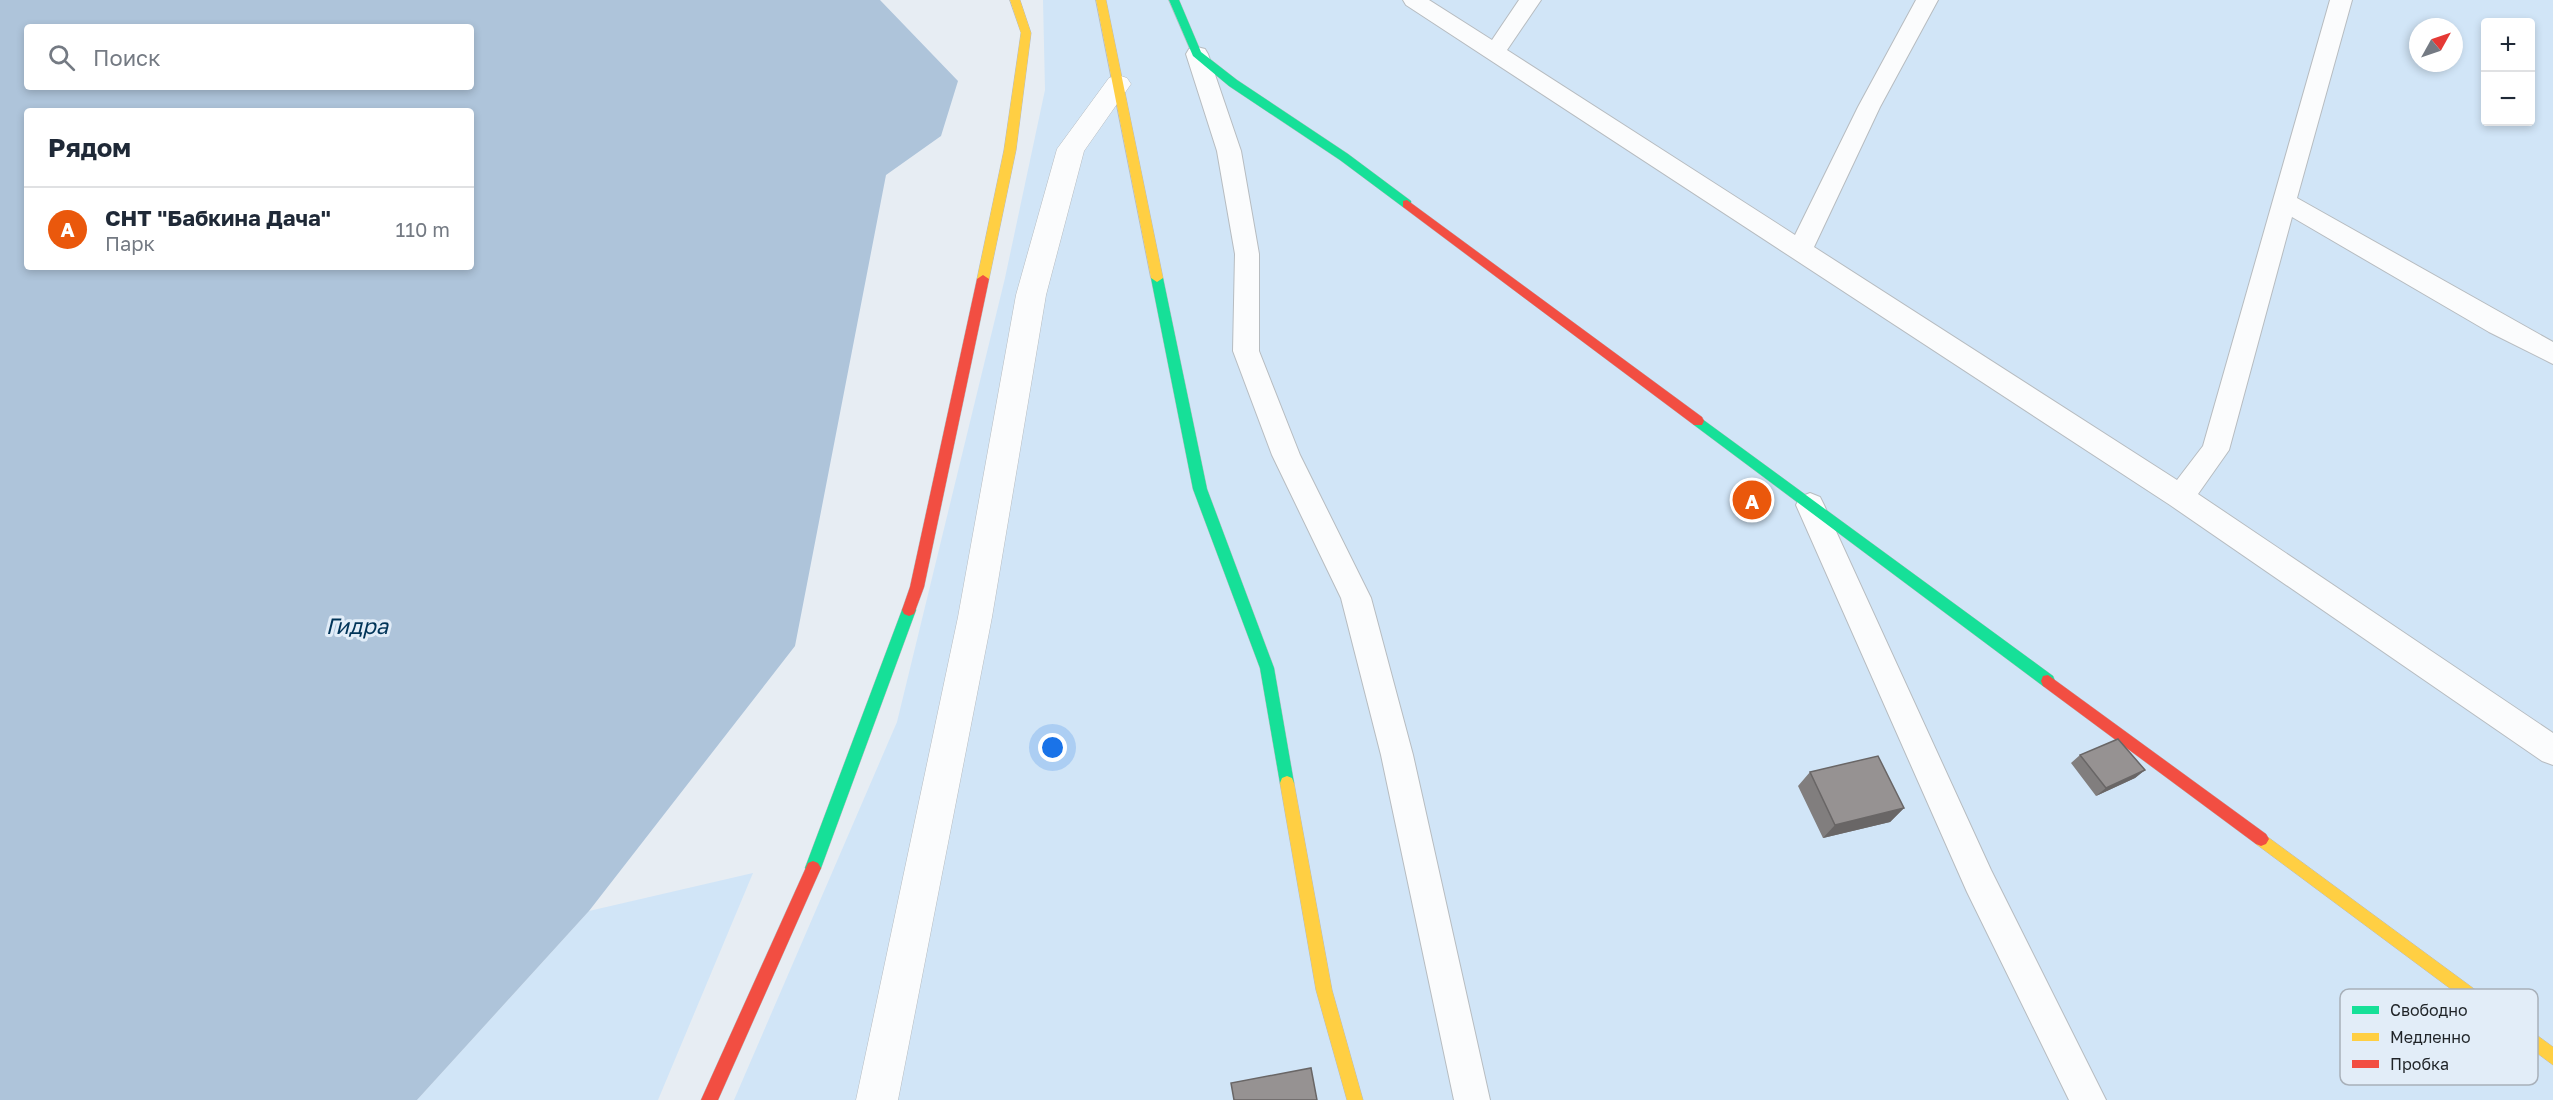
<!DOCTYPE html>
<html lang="ru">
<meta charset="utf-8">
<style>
:root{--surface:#fff;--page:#f6f6f7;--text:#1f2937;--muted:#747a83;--line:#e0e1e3;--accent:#ea580c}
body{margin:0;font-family:"Golos Text",sans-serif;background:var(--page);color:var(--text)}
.controls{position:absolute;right:18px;top:18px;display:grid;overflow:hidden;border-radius:6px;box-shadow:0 3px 9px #0003}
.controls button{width:54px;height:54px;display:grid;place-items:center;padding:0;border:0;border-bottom:2px solid var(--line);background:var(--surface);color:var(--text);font:30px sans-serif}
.compass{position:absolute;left:2409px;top:18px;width:54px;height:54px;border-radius:50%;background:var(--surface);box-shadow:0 3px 9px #0003;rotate:50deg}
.you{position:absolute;left:1053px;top:748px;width:21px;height:21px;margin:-15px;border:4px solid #fff;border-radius:50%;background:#1a73e8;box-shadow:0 0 0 9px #1a73e833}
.badge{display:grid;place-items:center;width:39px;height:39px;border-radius:50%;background:var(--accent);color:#fff;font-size:20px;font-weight:700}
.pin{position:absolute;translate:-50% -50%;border:3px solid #fff;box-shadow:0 2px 6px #0006}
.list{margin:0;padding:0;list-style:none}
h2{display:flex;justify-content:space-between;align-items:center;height:78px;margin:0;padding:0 24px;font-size:26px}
h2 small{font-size:20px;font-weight:400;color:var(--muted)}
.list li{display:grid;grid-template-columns:39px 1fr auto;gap:18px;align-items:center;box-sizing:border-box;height:84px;padding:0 24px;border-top:2px solid var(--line)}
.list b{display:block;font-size:22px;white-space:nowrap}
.list p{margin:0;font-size:20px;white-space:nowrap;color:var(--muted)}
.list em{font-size:20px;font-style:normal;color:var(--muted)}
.icon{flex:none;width:33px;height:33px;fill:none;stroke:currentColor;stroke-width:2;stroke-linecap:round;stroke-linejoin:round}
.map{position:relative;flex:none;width:2553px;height:1100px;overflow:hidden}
.search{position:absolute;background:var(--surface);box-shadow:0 3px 9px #0003;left:24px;top:24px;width:450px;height:66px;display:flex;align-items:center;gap:15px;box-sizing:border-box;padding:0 21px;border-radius:6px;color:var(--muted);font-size:22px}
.panel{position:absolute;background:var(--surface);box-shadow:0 3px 9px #0003;left:24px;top:108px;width:450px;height:162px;border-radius:6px}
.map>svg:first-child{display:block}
.green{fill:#d1e5f7;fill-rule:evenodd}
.water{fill:#aec4da;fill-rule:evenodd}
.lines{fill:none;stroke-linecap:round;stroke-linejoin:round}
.lane-casing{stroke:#b7bcc0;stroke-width:2}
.street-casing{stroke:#b7bcc0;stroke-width:1}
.fast-casing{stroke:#b7bcc0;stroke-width:1}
.slow-casing{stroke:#b7bcc0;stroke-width:1}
.jam-casing{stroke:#b7bcc0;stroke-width:1}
.lane{fill:#fbfcfd;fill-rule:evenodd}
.street{fill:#fbfcfd;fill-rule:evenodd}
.fast{fill:#16e098;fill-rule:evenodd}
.slow{fill:#ffcf43;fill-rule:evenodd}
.jam{fill:#f24e42;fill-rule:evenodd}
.wall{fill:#817e7e}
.shaded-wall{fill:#696666}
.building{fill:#969292;stroke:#696666;stroke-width:1.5}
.labels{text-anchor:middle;stroke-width:6;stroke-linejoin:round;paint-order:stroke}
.water-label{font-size:22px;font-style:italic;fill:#003458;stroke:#e2edf8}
.key{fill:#e2edf8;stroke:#a8b0b9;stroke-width:1.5}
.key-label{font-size:16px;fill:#1f2327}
</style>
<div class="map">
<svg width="2553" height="1100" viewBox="0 0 2553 1100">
<rect width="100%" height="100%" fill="#e7edf3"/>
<path class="green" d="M1043,0H2553V1100H734L897,722L1005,278L1045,90ZM2486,22H2530V122H2486ZM2418,27H2454V63H2418Z
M753,873L658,1100H417L589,911Z"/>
<path class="water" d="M0,0H880L958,81L941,136L886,175L795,646L589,911L417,1100H0ZM27,27H471V87H27ZM27,111H471V267H27Z"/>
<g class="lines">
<defs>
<path id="lane" d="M1403,0H1429L1492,40L1519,0H1541L1507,50L1795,235L1858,107L1916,0H1938L1880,107L1814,247L2177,480L2203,446L2330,0H2352L2297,198L2553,342V364L2489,332L2292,217L2229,450L2198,494L2553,733V765L2542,761L2170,505L1406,5Z
M1197,47L1205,49L1208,54L1241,151L1259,254V351L1300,455L1371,598L1413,755L1490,1100H1454L1381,755L1341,598L1272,455L1233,351L1235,254L1217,151L1186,54L1189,49Z
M1810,493L1820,497L1824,505L1991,870L2106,1100H2069L1967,892L1796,505L1800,497Z"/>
<path id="street" d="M1118,75L1127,78L1131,84L1084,151L1046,295L992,617L898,1100H856L958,617L1016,295L1057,149L1109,78Z"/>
<path id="fast" d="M1169,0H1179L1201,52L1237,80L1348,154L1411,201V207H1403L1340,160L1229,86L1193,56Z
M1157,274L1163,278L1207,489L1274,668L1294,783L1292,788L1287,790L1282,788L1280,783L1260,668L1193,489L1151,278Z
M1698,416L2053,676L2055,681L2053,686L2048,687L2043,686L1694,425L1692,421Z
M909,604L914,606L916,610L821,868L818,873L813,875L808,873L805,868L902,610L904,606Z"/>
<path id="slow" d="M1010,0H1020L1031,33L1016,150L989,279L983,283L977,279L1004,150L1021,33Z
M1096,0H1106L1163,278L1157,282L1151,278Z
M1287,776L1292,778L1294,783L1332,990L1363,1100H1347L1316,990L1280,783L1282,778Z
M2261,832L2553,1047V1065L2256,844L2253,839L2256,834Z"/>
<path id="jam" d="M1407,200L1702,417L1704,421L1702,425H1694L1403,207V201Z
M983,275L989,279L924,587L914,614L909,616L904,614L902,610L910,587L977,279Z
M2048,675L2266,834L2269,839L2266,844L2261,846L2256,844L2043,686L2041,681L2043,676Z
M813,861L818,863L821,868L718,1100H701L808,863Z"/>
</defs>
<use href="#lane" class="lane-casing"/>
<use href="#street" class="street-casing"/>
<use href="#fast" class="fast-casing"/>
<use href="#slow" class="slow-casing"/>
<use href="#jam" class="jam-casing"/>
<use href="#lane" class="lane"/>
<use href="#street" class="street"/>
<use href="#fast" class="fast"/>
<use href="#slow" class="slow"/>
<use href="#jam" class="jam"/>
</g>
<path class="wall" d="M2080,755L2145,770L2135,778L2096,796L2071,763Z
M1810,772L1904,808L1890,822L1823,838L1798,786Z"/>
<path class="shaded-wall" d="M2145,770L2135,778L2096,796L2106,788Z
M1904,808L1890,822L1823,838L1835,825Z"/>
<path class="building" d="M2118,739L2145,770L2106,788L2080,755Z
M1878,756L1904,808L1835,825L1810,772Z
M1311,1068L1317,1100H1234L1231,1083Z"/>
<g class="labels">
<g class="water-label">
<text x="357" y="634">Гидра</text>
</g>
</g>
<rect x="2340" y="989" width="198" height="96" rx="9" class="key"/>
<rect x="2352" y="1006" width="27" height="8" fill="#16e098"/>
<rect x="2352" y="1033" width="27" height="8" fill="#ffcf43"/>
<rect x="2352" y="1060" width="27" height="8" fill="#f24e42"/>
<g class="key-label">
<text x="2390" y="1016">Свободно</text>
<text x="2390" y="1043">Медленно</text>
<text x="2390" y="1070">Пробка</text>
</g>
</svg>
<div class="controls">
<button>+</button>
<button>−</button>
</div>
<svg class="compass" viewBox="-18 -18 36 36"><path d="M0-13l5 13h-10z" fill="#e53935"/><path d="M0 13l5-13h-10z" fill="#747a83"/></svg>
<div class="you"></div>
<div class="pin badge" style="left:1752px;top:500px">A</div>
<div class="search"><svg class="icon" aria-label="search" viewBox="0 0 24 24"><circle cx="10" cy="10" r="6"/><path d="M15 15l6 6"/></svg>Поиск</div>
<section class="panel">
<h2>Рядом<small></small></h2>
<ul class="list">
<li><span class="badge">A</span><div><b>СНТ &quot;Бабкина Дача&quot;</b><p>Парк</p></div><em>110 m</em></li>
</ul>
</section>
</div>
